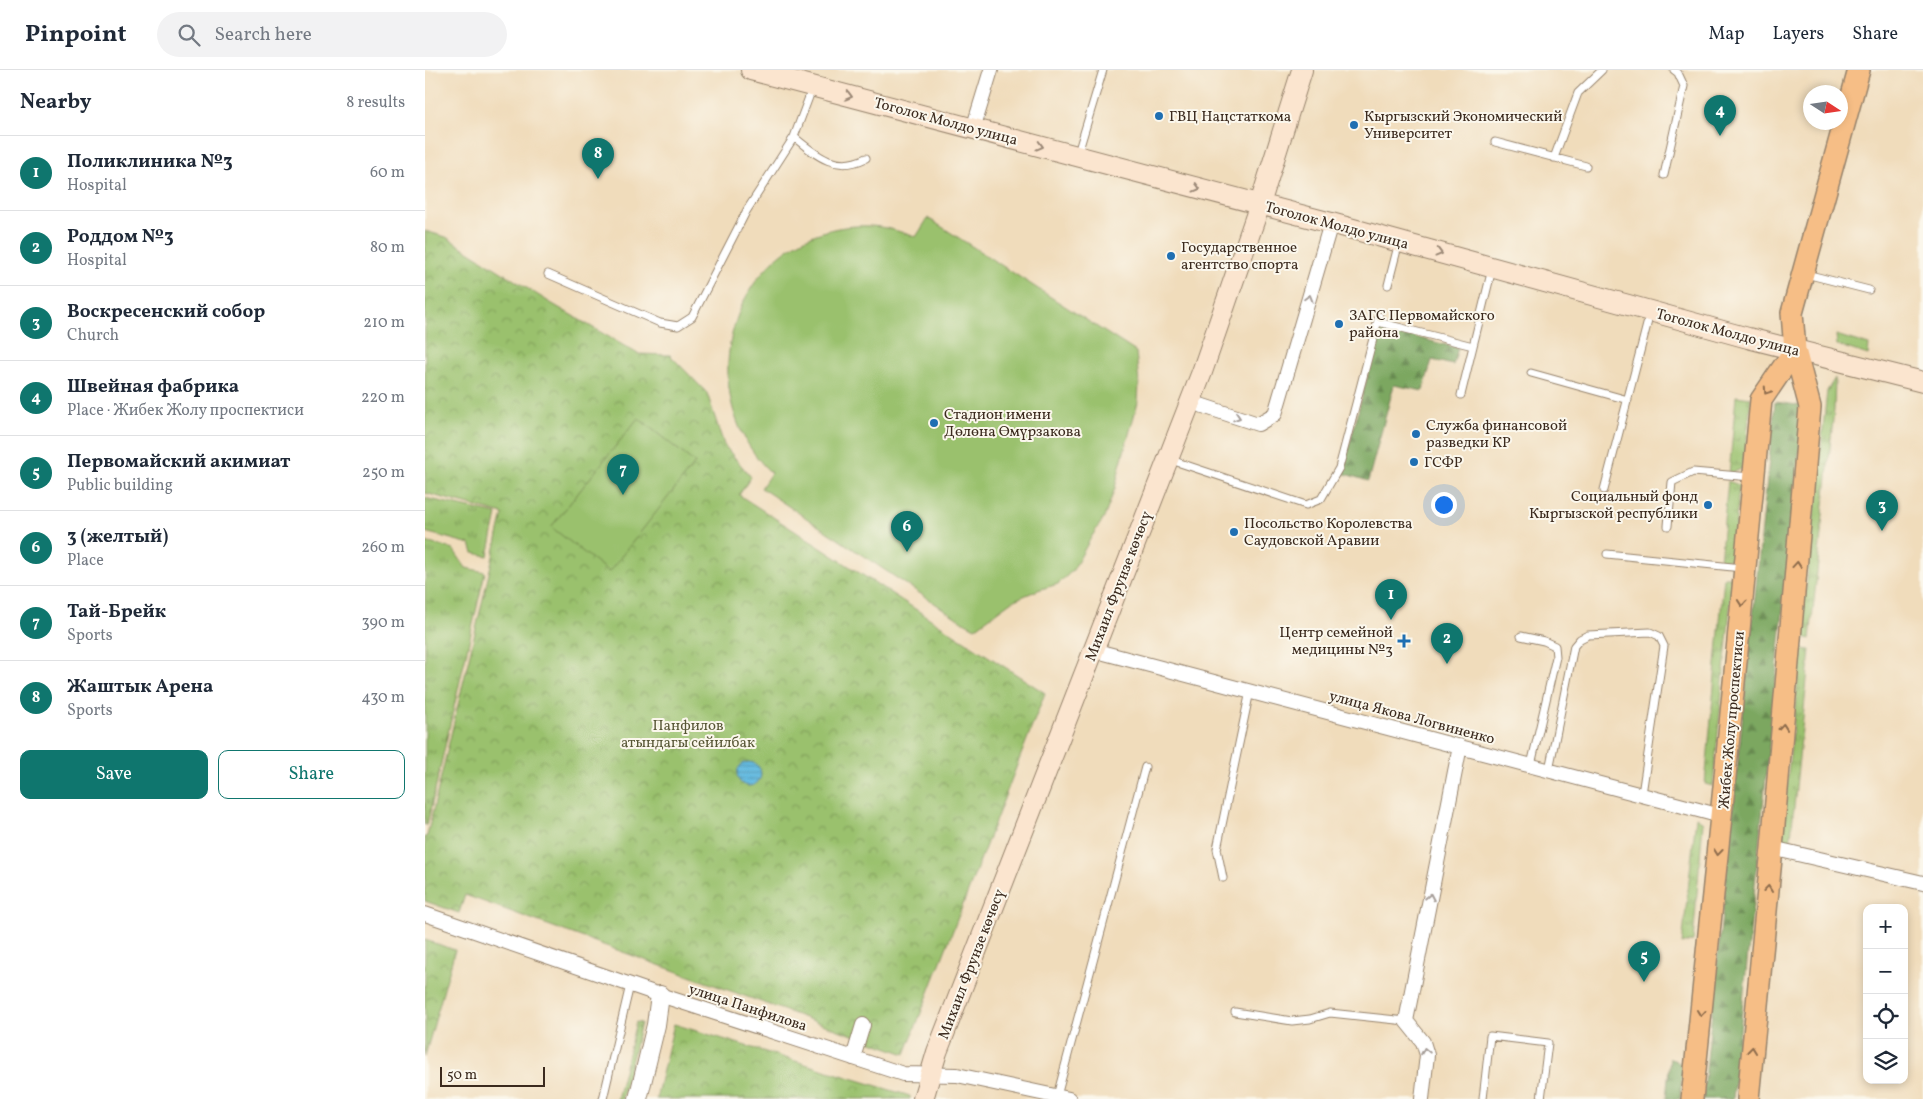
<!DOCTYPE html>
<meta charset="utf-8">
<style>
:root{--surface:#fff;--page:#f2f2f3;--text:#1f2937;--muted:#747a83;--line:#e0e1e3;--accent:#0f766e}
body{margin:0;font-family:Vollkorn,serif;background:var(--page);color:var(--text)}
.controls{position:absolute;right:15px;bottom:15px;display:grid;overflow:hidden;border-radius:10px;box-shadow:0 2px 8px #0003}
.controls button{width:45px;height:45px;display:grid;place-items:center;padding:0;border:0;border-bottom:1px solid var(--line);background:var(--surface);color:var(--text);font:25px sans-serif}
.compass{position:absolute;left:1378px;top:15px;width:45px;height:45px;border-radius:50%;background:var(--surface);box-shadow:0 2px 8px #0003;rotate:102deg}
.scale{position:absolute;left:15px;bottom:12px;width:105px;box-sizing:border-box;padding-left:5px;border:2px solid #3b2a1e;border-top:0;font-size:14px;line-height:18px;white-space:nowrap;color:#3b2a1e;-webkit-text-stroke:4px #fbf7ec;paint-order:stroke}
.you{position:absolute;left:1018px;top:434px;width:18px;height:18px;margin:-12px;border:4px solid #fff;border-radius:50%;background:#1a73e8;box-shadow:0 0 0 8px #1a73e833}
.badge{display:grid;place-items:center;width:32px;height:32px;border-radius:50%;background:var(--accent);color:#fff;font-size:16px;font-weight:700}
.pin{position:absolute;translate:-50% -41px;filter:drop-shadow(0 1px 2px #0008)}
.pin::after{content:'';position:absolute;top:26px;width:18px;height:15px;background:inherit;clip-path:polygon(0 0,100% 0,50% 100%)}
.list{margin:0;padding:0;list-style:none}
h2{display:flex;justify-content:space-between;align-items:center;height:65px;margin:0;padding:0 20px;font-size:21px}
h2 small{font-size:16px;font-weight:400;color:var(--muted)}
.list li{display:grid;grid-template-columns:32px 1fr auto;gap:15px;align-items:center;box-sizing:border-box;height:75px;padding:0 20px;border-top:1px solid var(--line)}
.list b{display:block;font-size:19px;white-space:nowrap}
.list p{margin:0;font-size:16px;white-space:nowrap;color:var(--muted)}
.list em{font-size:16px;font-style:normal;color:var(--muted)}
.actions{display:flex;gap:10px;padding:15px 20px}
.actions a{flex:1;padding:11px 0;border:1px solid var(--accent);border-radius:10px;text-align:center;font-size:18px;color:var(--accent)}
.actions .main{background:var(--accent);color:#fff}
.icon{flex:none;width:28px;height:28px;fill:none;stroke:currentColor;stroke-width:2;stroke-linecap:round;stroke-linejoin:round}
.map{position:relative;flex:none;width:1498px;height:1029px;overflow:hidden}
header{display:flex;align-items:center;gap:30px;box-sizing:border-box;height:70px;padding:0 25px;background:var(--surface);border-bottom:1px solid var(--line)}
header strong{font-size:24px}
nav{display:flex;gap:28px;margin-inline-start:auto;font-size:18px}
.search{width:350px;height:45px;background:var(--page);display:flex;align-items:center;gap:12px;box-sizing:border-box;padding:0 18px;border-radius:28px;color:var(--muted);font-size:19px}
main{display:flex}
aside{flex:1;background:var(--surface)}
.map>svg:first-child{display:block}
.grass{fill:url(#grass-tufts);stroke:#6a7646}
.forest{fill:url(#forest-firs);stroke:#5b683f}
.park{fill:url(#park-crowns);stroke:#6a7646}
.pitch{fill:#9ac16d;stroke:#6a7646}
.water{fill:url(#water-rules);stroke:#507280}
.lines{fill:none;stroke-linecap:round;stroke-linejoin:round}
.service-casing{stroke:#96836c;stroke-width:9}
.minor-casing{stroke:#96836c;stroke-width:16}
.tertiary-casing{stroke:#96836c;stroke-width:20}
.secondary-casing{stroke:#96836c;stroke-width:22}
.primary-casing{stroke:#96836c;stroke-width:24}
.service{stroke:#fff;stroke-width:7}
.minor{stroke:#fff;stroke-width:14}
.tertiary{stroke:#fff;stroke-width:18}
.secondary{stroke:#fbe5cf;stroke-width:20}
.primary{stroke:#f6be86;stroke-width:21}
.oneway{stroke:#9b8876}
.oneway2{stroke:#a79f9a}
.oneway3{stroke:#8f6d4d}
.poi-dot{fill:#1f6fb2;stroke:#fbf7ec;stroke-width:2}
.labels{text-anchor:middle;stroke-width:4;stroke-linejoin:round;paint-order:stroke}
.poi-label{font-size:15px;fill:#3b2a1e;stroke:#fbf7ec;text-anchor:start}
.street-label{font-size:15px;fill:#3b2a1e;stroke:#fbf7ec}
.park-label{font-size:15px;fill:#585736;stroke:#fbf7ec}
</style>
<header>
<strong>Pinpoint</strong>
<div class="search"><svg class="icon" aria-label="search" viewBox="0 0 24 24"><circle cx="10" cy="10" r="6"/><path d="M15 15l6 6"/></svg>Search here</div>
<nav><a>Map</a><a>Layers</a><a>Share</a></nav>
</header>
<main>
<aside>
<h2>Nearby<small>8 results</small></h2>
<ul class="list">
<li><span class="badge">1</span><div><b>Поликлиника №3</b><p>Hospital</p></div><em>60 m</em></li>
<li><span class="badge">2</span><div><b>Роддом №3</b><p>Hospital</p></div><em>80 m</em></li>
<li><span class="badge">3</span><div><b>Воскресенский собор</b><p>Church</p></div><em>210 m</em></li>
<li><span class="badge">4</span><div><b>Швейная фабрика</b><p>Place · Жибек Жолу проспектиси</p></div><em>220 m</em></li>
<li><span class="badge">5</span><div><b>Первомайский акимиат</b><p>Public building</p></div><em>250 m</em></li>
<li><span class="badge">6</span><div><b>3 (желтый)</b><p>Place</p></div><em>260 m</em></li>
<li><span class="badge">7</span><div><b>Тай-Брейк</b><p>Sports</p></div><em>390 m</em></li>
<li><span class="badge">8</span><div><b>Жаштык Арена</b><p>Sports</p></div><em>430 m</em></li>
</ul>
<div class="actions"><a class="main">Save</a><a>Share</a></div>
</aside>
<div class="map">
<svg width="1498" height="1029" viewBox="0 0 1498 1029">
<defs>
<pattern id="grass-tufts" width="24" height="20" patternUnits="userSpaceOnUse" patternTransform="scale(1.25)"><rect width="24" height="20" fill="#9ac16d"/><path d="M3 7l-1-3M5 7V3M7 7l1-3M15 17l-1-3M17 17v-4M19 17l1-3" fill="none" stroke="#7f9d59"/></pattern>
<pattern id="forest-firs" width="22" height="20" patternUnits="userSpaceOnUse" patternTransform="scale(1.25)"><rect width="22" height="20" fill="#7ba760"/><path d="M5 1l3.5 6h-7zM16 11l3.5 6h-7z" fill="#66884f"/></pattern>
<pattern id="park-crowns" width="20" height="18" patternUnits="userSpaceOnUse" patternTransform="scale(1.25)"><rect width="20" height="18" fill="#9ac16d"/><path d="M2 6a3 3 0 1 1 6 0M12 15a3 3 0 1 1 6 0" fill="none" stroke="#7f9d59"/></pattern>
<pattern id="water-rules" width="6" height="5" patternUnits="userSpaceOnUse" patternTransform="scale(1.25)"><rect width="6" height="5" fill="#64bbe1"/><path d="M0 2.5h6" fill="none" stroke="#5498b6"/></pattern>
</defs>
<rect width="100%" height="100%" fill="#fbf7ec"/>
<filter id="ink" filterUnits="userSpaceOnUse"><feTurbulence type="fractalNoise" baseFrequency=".02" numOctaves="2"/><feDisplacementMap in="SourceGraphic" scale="10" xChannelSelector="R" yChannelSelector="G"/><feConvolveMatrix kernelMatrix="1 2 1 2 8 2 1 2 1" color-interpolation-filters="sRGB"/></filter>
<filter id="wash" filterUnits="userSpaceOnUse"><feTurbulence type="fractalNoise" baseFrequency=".0096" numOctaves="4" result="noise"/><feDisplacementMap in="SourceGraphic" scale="20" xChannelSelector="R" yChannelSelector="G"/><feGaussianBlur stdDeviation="1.12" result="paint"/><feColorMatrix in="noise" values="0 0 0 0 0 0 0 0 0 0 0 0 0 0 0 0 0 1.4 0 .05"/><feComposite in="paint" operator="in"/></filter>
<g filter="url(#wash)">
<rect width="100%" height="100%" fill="#f0dcbb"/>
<path class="grass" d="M1411,265L1444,275L1443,285L1412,275Z
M1410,308L1409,340L1385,569L1376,566L1402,321Z
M1311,326L1326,328L1319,397L1304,405Z
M1303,411L1314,415L1308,489L1295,491Z
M0,428L72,444L63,486L48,483L45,474L0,462Z
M0,472L28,479L41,498L60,502L2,755H0Z
M1299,507H1308L1288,716L1280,714Z
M1376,579L1385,580L1365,776L1356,772Z
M1271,747L1278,752L1268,871L1257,874Z
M211,952L216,953L197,1029H192Z"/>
<path class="forest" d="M955,258L1033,278L1028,295L1007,290L998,321L969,315L943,411L917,403Z
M1350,332L1379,336L1308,1029H1278Z
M1245,988L1258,995L1255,1029H1241Z"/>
<path class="park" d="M0,161L21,167L124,232L213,284L245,285L282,323L299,375L326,407L314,425L620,623L480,984L40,825L34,843L0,831V767L2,766L78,444L0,423Z
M0,870L30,880L0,986Z
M249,954L485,1026V1029H231Z"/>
<path class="pitch" d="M503,148L711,282L714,313L713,332L695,396L690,418L679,448L667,466L648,500L633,514L613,520L587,531L550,558L535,550L336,418L346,403C256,316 315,149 446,156C462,157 476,162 491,167Z
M213,348L270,393L184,502L126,457Z"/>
<path class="water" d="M312 704a12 12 0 1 1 24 0a12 12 0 1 1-24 0Z"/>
</g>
<g filter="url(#ink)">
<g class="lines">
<defs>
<path id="service" d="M369,67C392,86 411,103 441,88
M1070,72L1161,96
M653,83L678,0
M1129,88L1153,23L1177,0
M1239,105L1259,16L1253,3L1249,0
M123,204L235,253L253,256L267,247L322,140L369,67L387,19
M1381,204L1444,220
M963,215L974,172
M953,252L1048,276
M1106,303L1203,330
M1036,325L1067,199
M746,390L881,435L896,429L914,398L954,246
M1179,420L1225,243
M1243,456L1247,412L1268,402L1326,407
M1182,484L1317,498
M1096,566L1119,571L1130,576L1131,587L1106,695
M1124,700L1149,576L1155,569L1163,565L1225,562L1234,566L1239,576L1217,724
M798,808L792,779L825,621
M810,942L867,951L885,949L905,943L981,951
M632,1026L720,697
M178,1029L205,915
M1058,1029L1065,966L1123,973L1116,1029"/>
<path id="minor" d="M548,59L566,0
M766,332L833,354L850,344L906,153
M668,580L1296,746
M1347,778L1498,813
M0,844L235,925L478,1004L532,1005L644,1029
M428,988L438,955
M997,1029L1002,985L998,972L981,951L1035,676"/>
<path id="tertiary" d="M213,1029L231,955L235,925"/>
<path id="secondary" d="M326,0L906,153L1323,268L1498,312
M498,1029L512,982L777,302L835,134L877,0"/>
<path id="primary" d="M1267,1029L1299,717L1336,330L1370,280
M1323,1029L1347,778L1385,337L1370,280L1367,243L1434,0"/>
</defs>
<use href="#service" class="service-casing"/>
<use href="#minor" class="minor-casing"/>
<use href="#tertiary" class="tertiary-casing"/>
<use href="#secondary" class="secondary-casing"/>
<use href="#primary" class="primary-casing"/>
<use href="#service" class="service"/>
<use href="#minor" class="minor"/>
<use href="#tertiary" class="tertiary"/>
<use href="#secondary" class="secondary"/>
<use href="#primary" class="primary"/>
</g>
<defs><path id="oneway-chevron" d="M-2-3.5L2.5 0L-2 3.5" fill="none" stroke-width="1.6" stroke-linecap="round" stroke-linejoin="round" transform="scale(1.25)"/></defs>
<g class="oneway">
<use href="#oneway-chevron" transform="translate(424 26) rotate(15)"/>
<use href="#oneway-chevron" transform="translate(615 76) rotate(15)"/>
<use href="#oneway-chevron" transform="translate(772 118) rotate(15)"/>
<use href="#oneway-chevron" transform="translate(1014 183) rotate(15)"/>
</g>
<g class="oneway2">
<use href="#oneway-chevron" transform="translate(884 228) rotate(-74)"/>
<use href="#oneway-chevron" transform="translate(812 347) rotate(18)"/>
<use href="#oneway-chevron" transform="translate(1005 827) rotate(-79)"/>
<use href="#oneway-chevron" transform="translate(1000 981) rotate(-101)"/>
</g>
<g class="oneway3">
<use href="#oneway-chevron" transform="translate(1342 321) rotate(124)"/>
<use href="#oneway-chevron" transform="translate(1372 495) rotate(-85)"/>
<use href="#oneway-chevron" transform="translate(1317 533) rotate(95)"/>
<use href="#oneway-chevron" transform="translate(1358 657) rotate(-85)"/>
<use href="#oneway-chevron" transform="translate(1293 782) rotate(96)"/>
<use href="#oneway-chevron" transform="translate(1343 819) rotate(-84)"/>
<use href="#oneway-chevron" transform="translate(1276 943) rotate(96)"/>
<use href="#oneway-chevron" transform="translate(1327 980) rotate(-84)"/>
</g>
</g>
<g class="poi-dot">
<circle cx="734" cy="46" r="5"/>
<circle cx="929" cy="55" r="5"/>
<circle cx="746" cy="186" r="5"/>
<circle cx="914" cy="254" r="5"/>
<circle cx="509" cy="353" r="5"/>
<circle cx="991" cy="364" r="5"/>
<circle cx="989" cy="392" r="5"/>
<circle cx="1283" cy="435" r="5"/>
<circle cx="809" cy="462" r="5"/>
<path d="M976.5 563.5h5v5h5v5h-5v5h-5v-5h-5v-5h5z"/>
</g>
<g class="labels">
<g class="poi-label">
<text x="744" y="51">ГВЦ Нацстаткома</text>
<text x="939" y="51">Кыргызский Экономический<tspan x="939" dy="17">Университет</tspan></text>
<text x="756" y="182">Государственное<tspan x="756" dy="17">агентство спорта</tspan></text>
<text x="924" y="250">ЗАГС Первомайского<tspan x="924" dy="17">района</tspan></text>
<text x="519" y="349">Стадион имени<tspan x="519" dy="17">Дөлөна Өмүрзакова</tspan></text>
<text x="1001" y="360">Служба финансовой<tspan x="1001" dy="17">разведки КР</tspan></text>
<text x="999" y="397">ГСФР</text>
<text x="1273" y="431" text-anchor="end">Социальный фонд<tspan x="1273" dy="17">Кыргызской республики</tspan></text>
<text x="819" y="458">Посольство Королевства<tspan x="819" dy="17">Саудовской Аравии</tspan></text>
<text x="968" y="567" text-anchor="end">Центр семейной<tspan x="968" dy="17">медицины №3</tspan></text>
</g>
<g class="street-label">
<text transform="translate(521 51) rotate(15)" y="5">Тоголок Молдо улица</text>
<text transform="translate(912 155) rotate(15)" y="5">Тоголок Молдо улица</text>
<text transform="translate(1303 262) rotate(15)" y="5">Тоголок Молдо улица</text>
<text transform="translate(693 516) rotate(-69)" y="5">Михаил Фрунзе көчөсү</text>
<text transform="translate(987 647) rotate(15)" y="5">улица Якова Логвиненко</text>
<text transform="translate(1306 650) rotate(-85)" y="5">Жибек Жолу проспектиси</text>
<text transform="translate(546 894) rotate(-69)" y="5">Михаил Фрунзе көчөсү</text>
<text transform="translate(323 937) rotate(18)" y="5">улица Панфилова</text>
</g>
<g class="park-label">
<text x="263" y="660">Панфилов<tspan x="263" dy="17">атындагы сейилбак</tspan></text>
</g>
</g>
</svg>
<div class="controls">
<button>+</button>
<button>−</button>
<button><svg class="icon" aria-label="locate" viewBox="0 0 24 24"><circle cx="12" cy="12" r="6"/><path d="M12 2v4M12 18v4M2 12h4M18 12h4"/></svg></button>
<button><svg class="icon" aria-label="layers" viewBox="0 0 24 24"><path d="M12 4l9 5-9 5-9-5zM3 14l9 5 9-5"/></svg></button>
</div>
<svg class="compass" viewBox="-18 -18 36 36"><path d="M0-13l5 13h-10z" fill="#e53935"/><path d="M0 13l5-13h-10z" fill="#747a83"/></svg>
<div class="scale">50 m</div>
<div class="you"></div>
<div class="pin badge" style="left:966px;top:550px">1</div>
<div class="pin badge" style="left:1022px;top:594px">2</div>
<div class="pin badge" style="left:1457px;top:461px">3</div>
<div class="pin badge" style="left:1295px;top:66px">4</div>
<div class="pin badge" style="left:1219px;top:912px">5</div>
<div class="pin badge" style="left:482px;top:482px">6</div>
<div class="pin badge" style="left:198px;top:425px">7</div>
<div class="pin badge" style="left:173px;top:109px">8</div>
</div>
</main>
